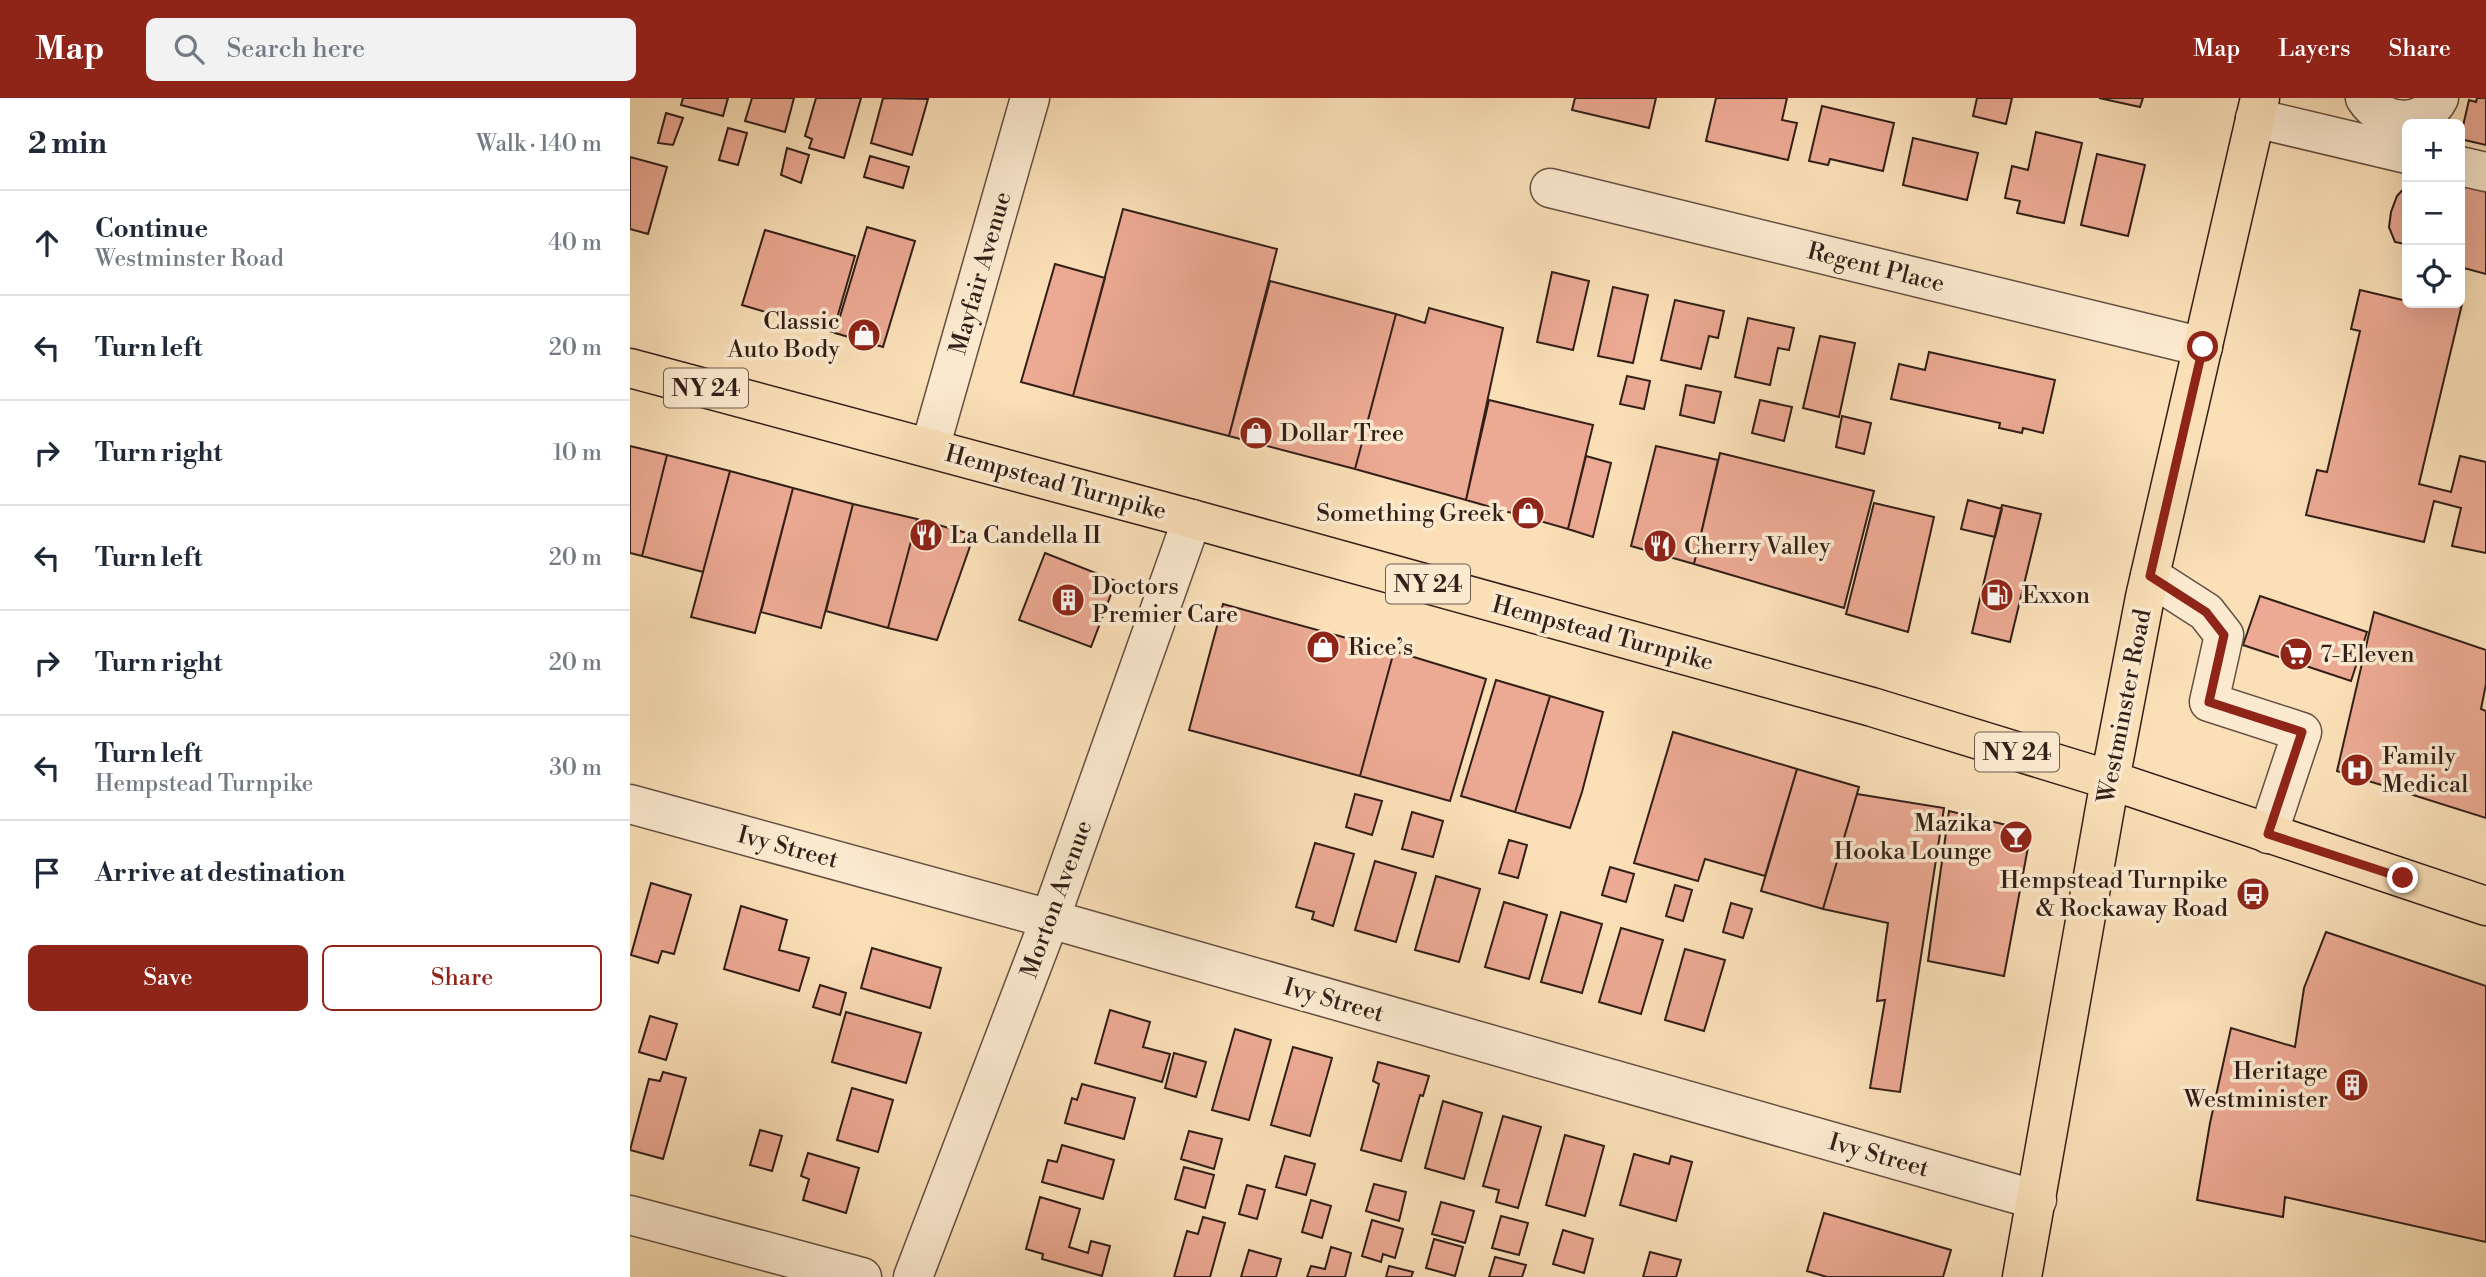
<!DOCTYPE html>
<meta charset="utf-8">
<style>
:root{--surface:#fff;--page:#f2f2f3;--text:#1f2937;--muted:#747a83;--line:#e0e1e3;--accent:#8f2418}
body{margin:0;font-family:"Libre Bodoni",serif;background:var(--page);color:var(--text)}
.controls{position:absolute;right:21px;top:21px;display:grid;overflow:hidden;border-radius:10px;box-shadow:0 7px 28px #0002}
.controls button{width:63px;height:63px;display:grid;place-items:center;padding:0;border:0;border-bottom:2px solid var(--line);background:var(--surface);color:var(--text);font:35px sans-serif}
.stop{position:absolute;width:21px;height:21px;margin:-16px;border:5px solid #8f2418;border-radius:50%;background:#fff}
.stop.end{background:#8f2418;border-color:#fff;box-shadow:0 2px 7px #0008}
.list{margin:0;padding:0;list-style:none}
h2{display:flex;justify-content:space-between;align-items:center;height:91px;margin:0;padding:0 28px;font-size:30px}
h2 small{font-size:23px;font-weight:400;color:var(--muted)}
.list li{display:grid;grid-template-columns:46px 1fr auto;gap:21px;align-items:center;box-sizing:border-box;height:105px;padding:0 28px;border-top:2px solid var(--line)}
.list b{display:block;font-size:26px;white-space:nowrap}
.list p{margin:0;font-size:23px;white-space:nowrap;color:var(--muted)}
.list em{font-size:23px;font-style:normal;color:var(--muted)}
.actions{display:flex;gap:14px;padding:21px 28px}
.actions a{flex:1;padding:16px 0;border:2px solid var(--accent);border-radius:10px;text-align:center;font-size:24px;color:var(--accent)}
.actions .main{background:var(--accent);color:#fff}
.icon{flex:none;width:38px;height:38px;fill:none;stroke:currentColor;stroke-width:2;stroke-linecap:round;stroke-linejoin:round}
.map{position:relative;flex:none;width:1856px;height:1179px;overflow:hidden}
header{display:flex;align-items:center;gap:42px;box-sizing:border-box;height:98px;padding:0 35px;background:var(--accent);color:#fff}
header strong{font-size:33px}
nav{display:flex;gap:38px;margin-inline-start:auto;font-size:24px}
.search{width:490px;height:63px;background:var(--page);display:flex;align-items:center;gap:18px;box-sizing:border-box;padding:0 24px;border-radius:10px;color:var(--muted);font-size:26px}
main{display:flex}
aside{flex:1;background:var(--surface)}
.map>svg:first-child{display:block}
.building{fill:#eca993;stroke:#321f18;stroke-width:2}
.lines{fill:none;stroke-linecap:round;stroke-linejoin:round}
.minor-casing{stroke:#644f40;stroke-width:41}
.major-casing{stroke:#321f18;stroke-width:41}
.minor{stroke:#fcead0;stroke-width:38}
.major{stroke:#fadfb7;stroke-width:38}
.route{stroke:#8f2418;stroke-width:9}
.labels{text-anchor:middle;stroke-width:7;stroke-linejoin:round;paint-order:stroke}
.shield{fill:#fcead0;stroke:#6f5c4f;stroke-width:2}
.shield-label{font-size:23px;font-weight:bold;fill:#321f18}
.street-label{font-size:24px;fill:#321f18;stroke:#fcead0}
.poi-label{font-size:24px;fill:#321f18;stroke:#fcead0;text-anchor:start}
</style>
<header>
<strong>Map</strong>
<div class="search"><svg class="icon" aria-label="search" viewBox="0 0 24 24"><circle cx="10" cy="10" r="6"/><path d="M15 15l6 6"/></svg>Search here</div>
<nav><a>Map</a><a>Layers</a><a>Share</a></nav>
</header>
<main>
<aside>
<h2>2 min<small>Walk · 140 m</small></h2>
<ul class="list">
<li><svg class="icon" aria-label="ahead" viewBox="0 0 24 24"><path d="M12 20V5M6 11l6-6 6 6"/></svg><div><b>Continue</b><p>Westminster Road</p></div><em>40 m</em></li>
<li><svg class="icon" aria-label="left" viewBox="0 0 24 24"><path d="M17 20v-9H6M10 6l-5 5 5 5"/></svg><div><b>Turn left</b></div><em>20 m</em></li>
<li><svg class="icon" aria-label="right" viewBox="0 0 24 24"><path d="M7 20v-9h11M14 6l5 5-5 5"/></svg><div><b>Turn right</b></div><em>10 m</em></li>
<li><svg class="icon" aria-label="left" viewBox="0 0 24 24"><path d="M17 20v-9H6M10 6l-5 5 5 5"/></svg><div><b>Turn left</b></div><em>20 m</em></li>
<li><svg class="icon" aria-label="right" viewBox="0 0 24 24"><path d="M7 20v-9h11M14 6l5 5-5 5"/></svg><div><b>Turn right</b></div><em>20 m</em></li>
<li><svg class="icon" aria-label="left" viewBox="0 0 24 24"><path d="M17 20v-9H6M10 6l-5 5 5 5"/></svg><div><b>Turn left</b><p>Hempstead Turnpike</p></div><em>30 m</em></li>
<li><svg class="icon" aria-label="arrive" viewBox="0 0 24 24"><path d="M6 21V4h12l-3 4 3 4H6"/></svg><div><b>Arrive at destination</b></div></li>
</ul>
<div class="actions"><a class="main">Save</a><a>Share</a></div>
</aside>
<div class="map">
<svg width="1856" height="1179" viewBox="0 0 1856 1179">
<rect width="100%" height="100%" fill="#fadfb7"/>
<filter id="stains"><feTurbulence type="fractalNoise" baseFrequency=".00286" numOctaves="4"/><feColorMatrix values="0 0 0 0 .2 0 0 0 0 .09 0 0 0 0 .02 0 0 0 .5 -.17"/></filter>
<radialGradient id="worn" r=".72"><stop offset=".6" stop-color="#630" stop-opacity="0"/><stop offset="1" stop-color="#630" stop-opacity=".3"/></radialGradient>
<path class="building" d="M53,0H98L93,18L51,7Z
M122,0H164L155,34L115,23Z
M186,0H231L214,60L179,50L182,41L175,38Z
M253,0L298,1L282,57L241,45Z
M945,0H1026L1019,30L942,12Z
M1086,0H1157L1152,22L1167,25L1158,62L1076,43Z
M1347,0H1382L1376,26L1343,18Z
M1469,0H1513L1510,9Z
M1847,0H1856V47L1830,41L1839,2L1846,4Z
M1192,8L1264,25L1253,73L1200,61L1198,67L1179,63Z
M36,15L53,20L43,47L28,45Z
M98,30L117,35L108,67L89,62Z
M1406,34L1452,45L1434,125L1387,115L1390,103L1375,100L1382,68L1398,72Z
M1283,40L1348,55L1337,102L1273,87Z
M157,50L179,57L171,85L151,77Z
M1467,56L1515,67L1498,138L1451,127Z
M240,58L279,69L273,90L234,79Z
M0,59L37,69L18,136L0,131Z
M1777,87V158L1773,157L1775,146L1765,144L1759,129L1761,114L1767,98Z
M1830,87L1856,93V176L1830,169Z
M493,111L647,151L599,338L443,298Z
M237,129L285,143L253,249L205,235Z
M135,132L225,158L203,234L112,207Z
M425,166L475,180L443,298L391,284Z
M922,174L959,183L943,252L907,244Z
M640,183L766,216L725,371L599,338Z
M983,189L1018,197L1003,265L968,258Z
M1730,192L1777,203V205H1830V201L1833,202L1789,386L1821,394L1830,358L1856,364V455L1822,448L1831,410L1804,403L1794,444L1676,417L1687,372L1697,374L1730,233L1721,231Z
M1045,202L1094,213L1088,240L1079,238L1071,271L1031,262Z
M799,210L873,230L836,402L725,371L766,216L795,225Z
M1118,220L1164,230L1159,252L1148,250L1140,287L1105,279Z
M1190,238L1225,245L1209,319L1173,310Z
M1299,254L1425,282L1413,335L1393,330L1392,335L1369,330L1370,325L1261,301L1269,266L1295,272Z
M997,278L1020,283L1014,311L990,306Z
M1056,287L1091,294L1084,325L1050,317Z
M859,302L963,327L938,431L836,402Z
M1130,302L1162,309L1154,343L1122,335Z
M1212,318L1241,325L1234,356L1206,349Z
M0,348L37,357L12,458L0,455Z
M1026,348L1088,362L1064,466L1001,448Z
M1090,355L1244,393L1214,510L1064,466Z
M37,357L100,373L73,474L12,458Z
M956,358L981,365L963,439L938,431Z
M100,373L163,390L125,535L61,519Z
M163,390L223,406L191,530L131,514Z
M1338,402L1372,411L1365,439L1331,431Z
M1244,405L1304,419L1278,534L1216,516Z
M223,406L287,421L258,530L196,513Z
M1372,407L1411,416L1380,544L1342,535Z
M287,421L344,437L307,542L258,530Z
M415,455L486,483L461,549L389,522Z
M1630,498L1737,534L1721,583L1613,547Z
M593,506L764,553L730,678L559,632Z
M1744,514L1856,552V586L1851,611L1856,613V720L1707,673Z
M764,553L856,581L820,703L730,678Z
M866,582L920,598L885,714L831,698Z
M920,598L973,614L952,694L940,730L885,714Z
M1043,634L1167,671L1135,778L1075,761L1068,783L1004,765Z
M1167,671L1229,689L1193,811L1131,793Z
M725,696L752,703L742,737L716,729Z
M1227,696L1314,710L1270,994L1240,990L1255,902L1247,903L1258,825L1193,811Z
M1319,713L1401,733L1374,878L1298,863Z
M782,714L813,723L803,759L772,751Z
M879,742L897,747L888,780L869,775Z
M685,745L724,756L703,828L682,821L684,814L666,809Z
M745,763L786,775L766,844L725,832Z
M980,769L1004,776L996,804L972,797Z
M806,778L850,791L829,864L785,852Z
M21,785L61,797L44,856L32,853L28,865L1,857Z
M1045,787L1062,792L1053,823L1036,818Z
M874,804L917,817L899,881L855,869Z
M1101,805L1122,811L1113,840L1093,834Z
M111,808L157,822L149,852L179,860L169,893L94,871Z
M931,814L972,826L952,895L911,884Z
M991,830L1033,842L1011,916L969,904Z
M1696,834L1856,888V1144L1655,1099L1653,1119L1567,1102L1580,1025L1601,930L1665,949L1674,890Z
M242,850L311,870L300,910L231,890Z
M1055,851L1095,862L1074,933L1035,922Z
M190,887L216,895L210,917L183,909Z
M480,912L520,924L513,949L540,956L532,984L465,965Z
M216,914L291,935L276,985L202,964Z
M20,918L47,926L36,962L9,954Z
M605,931L641,942L619,1022L582,1012Z
M663,949L702,960L680,1038L641,1027Z
M544,955L576,964L566,999L535,990Z
M748,964L799,978L793,998L790,997L771,1063L731,1052L749,986L743,983Z
M33,974L56,980L33,1061L0,1052L19,981L30,983Z
M452,986L505,1000L494,1041L435,1025L442,1000L447,1002Z
M222,990L263,1002L248,1054L207,1042Z
M813,1003L852,1015L834,1081L795,1070Z
M873,1018L911,1029L888,1110L866,1104L869,1092L853,1088Z
M130,1032L152,1038L142,1073L120,1067Z
M559,1033L592,1041L584,1071L551,1061Z
M935,1037L974,1048L955,1118L916,1107Z
M432,1047L484,1062L473,1101L412,1084L418,1062L427,1064Z
M178,1055L229,1070L216,1115L173,1102L179,1081L171,1078Z
M1004,1056L1039,1066L1041,1058L1062,1064L1046,1123L990,1107Z
M655,1058L685,1066L676,1097L646,1089Z
M554,1069L584,1077L575,1110L545,1101Z
M744,1086L776,1094L769,1123L736,1113Z
M617,1087L635,1092L627,1121L609,1116Z
M410,1099L450,1111L439,1149L458,1155L461,1143L480,1148L472,1178L412,1161L413,1156L396,1151Z
M681,1102L701,1108L692,1140L672,1134Z
M811,1104L844,1113L835,1145L802,1136Z
M1194,1115L1321,1152L1313,1179H1197L1177,1173Z
M871,1118L898,1125L889,1157L862,1150Z
M573,1119L595,1125L580,1179H544L557,1133L568,1136Z
M742,1122L773,1131L765,1160L753,1156L751,1164L732,1158Z
M933,1132L963,1141L954,1175L923,1166Z
M804,1141L833,1149L825,1178L796,1170Z
M701,1149L721,1155L715,1179H677L681,1168L695,1171Z
M619,1152L651,1161L646,1179H611Z
M1020,1154L1051,1162L1046,1179H1013Z
M865,1159L896,1167L892,1179H859Z
M759,1168L783,1174L781,1179H756Z"/>
<g class="lines">
<defs>
<path id="minor" d="M1735,0C1752,27 1793,31 1809,0
M1625,20L1777,56
M1830,68L1856,74
M920,90L1573,249
M300,350L400,0
M1520,478L1576,514L1594,537L1579,604L1672,634L1638,736
M0,706L420,821L1407,1102
M0,1117L232,1179
M283,1179L420,821L562,421"/>
<path id="major" d="M0,270L562,421L1242,609L1480,682L1856,808
M1392,1179L1480,682L1515,499L1630,0"/>
</defs>
<use href="#minor" class="minor-casing"/>
<use href="#major" class="major-casing"/>
<use href="#minor" class="minor"/>
<use href="#major" class="major"/>
</g>
<g class="lines">
<path class="route" d="M1573,249L1520,478L1576,514L1594,537L1579,604L1672,634L1638,736L1773,780"/>
</g>
<defs>
<symbol id="shop-disc" viewBox="-11 -11 22 22"><circle r="9.5" fill="#8f2418" stroke="#fcead0"/><path d="M-5-2.5h2.3a2.7 3.5 0 0 1 5.4 0H5L5.5 6h-11ZM-1.5-2.5h3a1.5 2.3 0 0 0-3 0Z" fill="#fff"/></symbol>
<symbol id="restaurant-disc" viewBox="-11 -11 22 22"><circle r="9.5" fill="#8f2418" stroke="#fcead0"/><path d="M-5-6h1v4h1v-4h1v4h1v-4h1v5L-1.5 .5V6h-2V.5L-5-1ZM5-6V6H3V1.5H1.5Q1.5-4 5-6Z" fill="#fff"/></symbol>
<symbol id="fuel-disc" viewBox="-11 -11 22 22"><circle r="9.5" fill="#8f2418" stroke="#fcead0"/><path d="M-5.5-6h7V0h2V4h1.3V-2.5L3-4.5l.8-.8L6-3V5H2.5V1h-1V6h-7ZM-4.2-4.7v3.2H.2V-4.7Z" fill="#fff"/></symbol>
<symbol id="building-disc" viewBox="-11 -11 22 22"><circle r="9.5" fill="#8f2418" stroke="#fcead0"/><path d="M-4-6H4V6H1V3H-1V6H-4ZM-2.5-4.3h1.7v1.8h-1.7ZM.8-4.3h1.7v1.8H.8ZM-2.5-1h1.7V.8h-1.7ZM.8-1h1.7V.8H.8Z" fill="#fff"/></symbol>
<symbol id="supermarket-disc" viewBox="-11 -11 22 22"><circle r="9.5" fill="#8f2418" stroke="#fcead0"/><path d="M-6-5.5h2.5l.6 2H6L4.5 2H-2.5L-4.4-4H-6ZM-1.5 3.2a1.3 1.3 0 1 0 .1 0ZM3 3.2a1.3 1.3 0 1 0 .1 0Z" fill="#fff"/></symbol>
<symbol id="hospital-disc" viewBox="-11 -11 22 22"><circle r="9.5" fill="#8f2418" stroke="#fcead0"/><path d="M-5-5h3v3.5h4V-5h3V5h-3V1.5h-4V5h-3Z" fill="#fff"/></symbol>
<symbol id="bar-disc" viewBox="-11 -11 22 22"><circle r="9.5" fill="#8f2418" stroke="#fcead0"/><path d="M-6-5H6L.8 .8V4.5H3.5V6h-7V4.5H-.8V.8Z" fill="#fff"/></symbol>
<symbol id="bus-disc" viewBox="-11 -11 22 22"><circle r="9.5" fill="#8f2418" stroke="#fcead0"/><path d="M-5-6H5V4H4V6H2V4H-2V6H-4V4H-5ZM-3.5-4V0h7V-4ZM-3.5 1.2v1.5H-2V1.2ZM2 1.2v1.5H3.5V1.2Z" fill="#fff"/></symbol>
</defs>
<g fill-rule="evenodd">
<use href="#shop-disc" x="215" y="218" width="38" height="38"/>
<use href="#shop-disc" x="607" y="316" width="38" height="38"/>
<use href="#shop-disc" x="879" y="396" width="38" height="38"/>
<use href="#restaurant-disc" x="277" y="418" width="38" height="38"/>
<use href="#restaurant-disc" x="1011" y="429" width="38" height="38"/>
<use href="#fuel-disc" x="1348" y="478" width="38" height="38"/>
<use href="#building-disc" x="419" y="483" width="38" height="38"/>
<use href="#shop-disc" x="674" y="530" width="38" height="38"/>
<use href="#supermarket-disc" x="1647" y="537" width="38" height="38"/>
<use href="#hospital-disc" x="1708" y="653" width="38" height="38"/>
<use href="#bar-disc" x="1367" y="720" width="38" height="38"/>
<use href="#bus-disc" x="1604" y="777" width="38" height="38"/>
<use href="#building-disc" x="1703" y="968" width="38" height="38"/>
</g>
<g class="labels">
<g class="shield">
<rect x="34" y="270.5" width="84" height="39" rx="5"/>
<rect x="756" y="466.5" width="84" height="39" rx="5"/>
<rect x="1345" y="634.5" width="84" height="39" rx="5"/>
</g>
<g class="shield-label">
<text x="76" y="298">NY 24</text>
<text x="798" y="494">NY 24</text>
<text x="1387" y="662">NY 24</text>
</g>
<g class="street-label">
<text transform="translate(1246 169) rotate(14)" y="8">Regent Place</text>
<text transform="translate(350 175) rotate(-74)" y="8">Mayfair Avenue</text>
<text transform="translate(426 384) rotate(15)" y="8">Hempstead Turnpike</text>
<text transform="translate(973 535) rotate(15)" y="8">Hempstead Turnpike</text>
<text transform="translate(1494 608) rotate(-79)" y="8">Westminster Road</text>
<text transform="translate(158 749) rotate(15)" y="8">Ivy Street</text>
<text transform="translate(426 801) rotate(-70)" y="8">Morton Avenue</text>
<text transform="translate(704 902) rotate(16)" y="8">Ivy Street</text>
<text transform="translate(1249 1057) rotate(16)" y="8">Ivy Street</text>
</g>
<g class="poi-label">
<text x="210" y="231" text-anchor="end">Classic<tspan x="210" dy="28">Auto Body</tspan></text>
<text x="650" y="343">Dollar Tree</text>
<text x="874" y="423" text-anchor="end">Something Greek</text>
<text x="320" y="445">La Candella II</text>
<text x="1054" y="456">Cherry Valley</text>
<text x="462" y="496">Doctors<tspan x="462" dy="28">Premier Care</tspan></text>
<text x="1392" y="505">Exxon</text>
<text x="718" y="557">Rice’s</text>
<text x="1690" y="564">7-Eleven</text>
<text x="1752" y="666">Family<tspan x="1752" dy="28">Medical</tspan></text>
<text x="1362" y="733" text-anchor="end">Mazika<tspan x="1362" dy="28">Hooka Lounge</tspan></text>
<text x="1598" y="790" text-anchor="end">Hempstead Turnpike<tspan x="1598" dy="28">&amp; Rockaway Road</tspan></text>
<text x="1698" y="981" text-anchor="end">Heritage<tspan x="1698" dy="28">Westminister</tspan></text>
</g>
</g>
<rect width="100%" height="100%" filter="url(#stains)"/>
<rect width="100%" height="100%" fill="url(#worn)"/>
</svg>
<div class="controls">
<button>+</button>
<button>−</button>
<button><svg class="icon" aria-label="locate" viewBox="0 0 24 24"><circle cx="12" cy="12" r="6"/><path d="M12 2v4M12 18v4M2 12h4M18 12h4"/></svg></button>
</div>
<div class="stop" style="left:1573px;top:249px"></div>
<div class="stop end" style="left:1773px;top:780px"></div>
</div>
</main>
